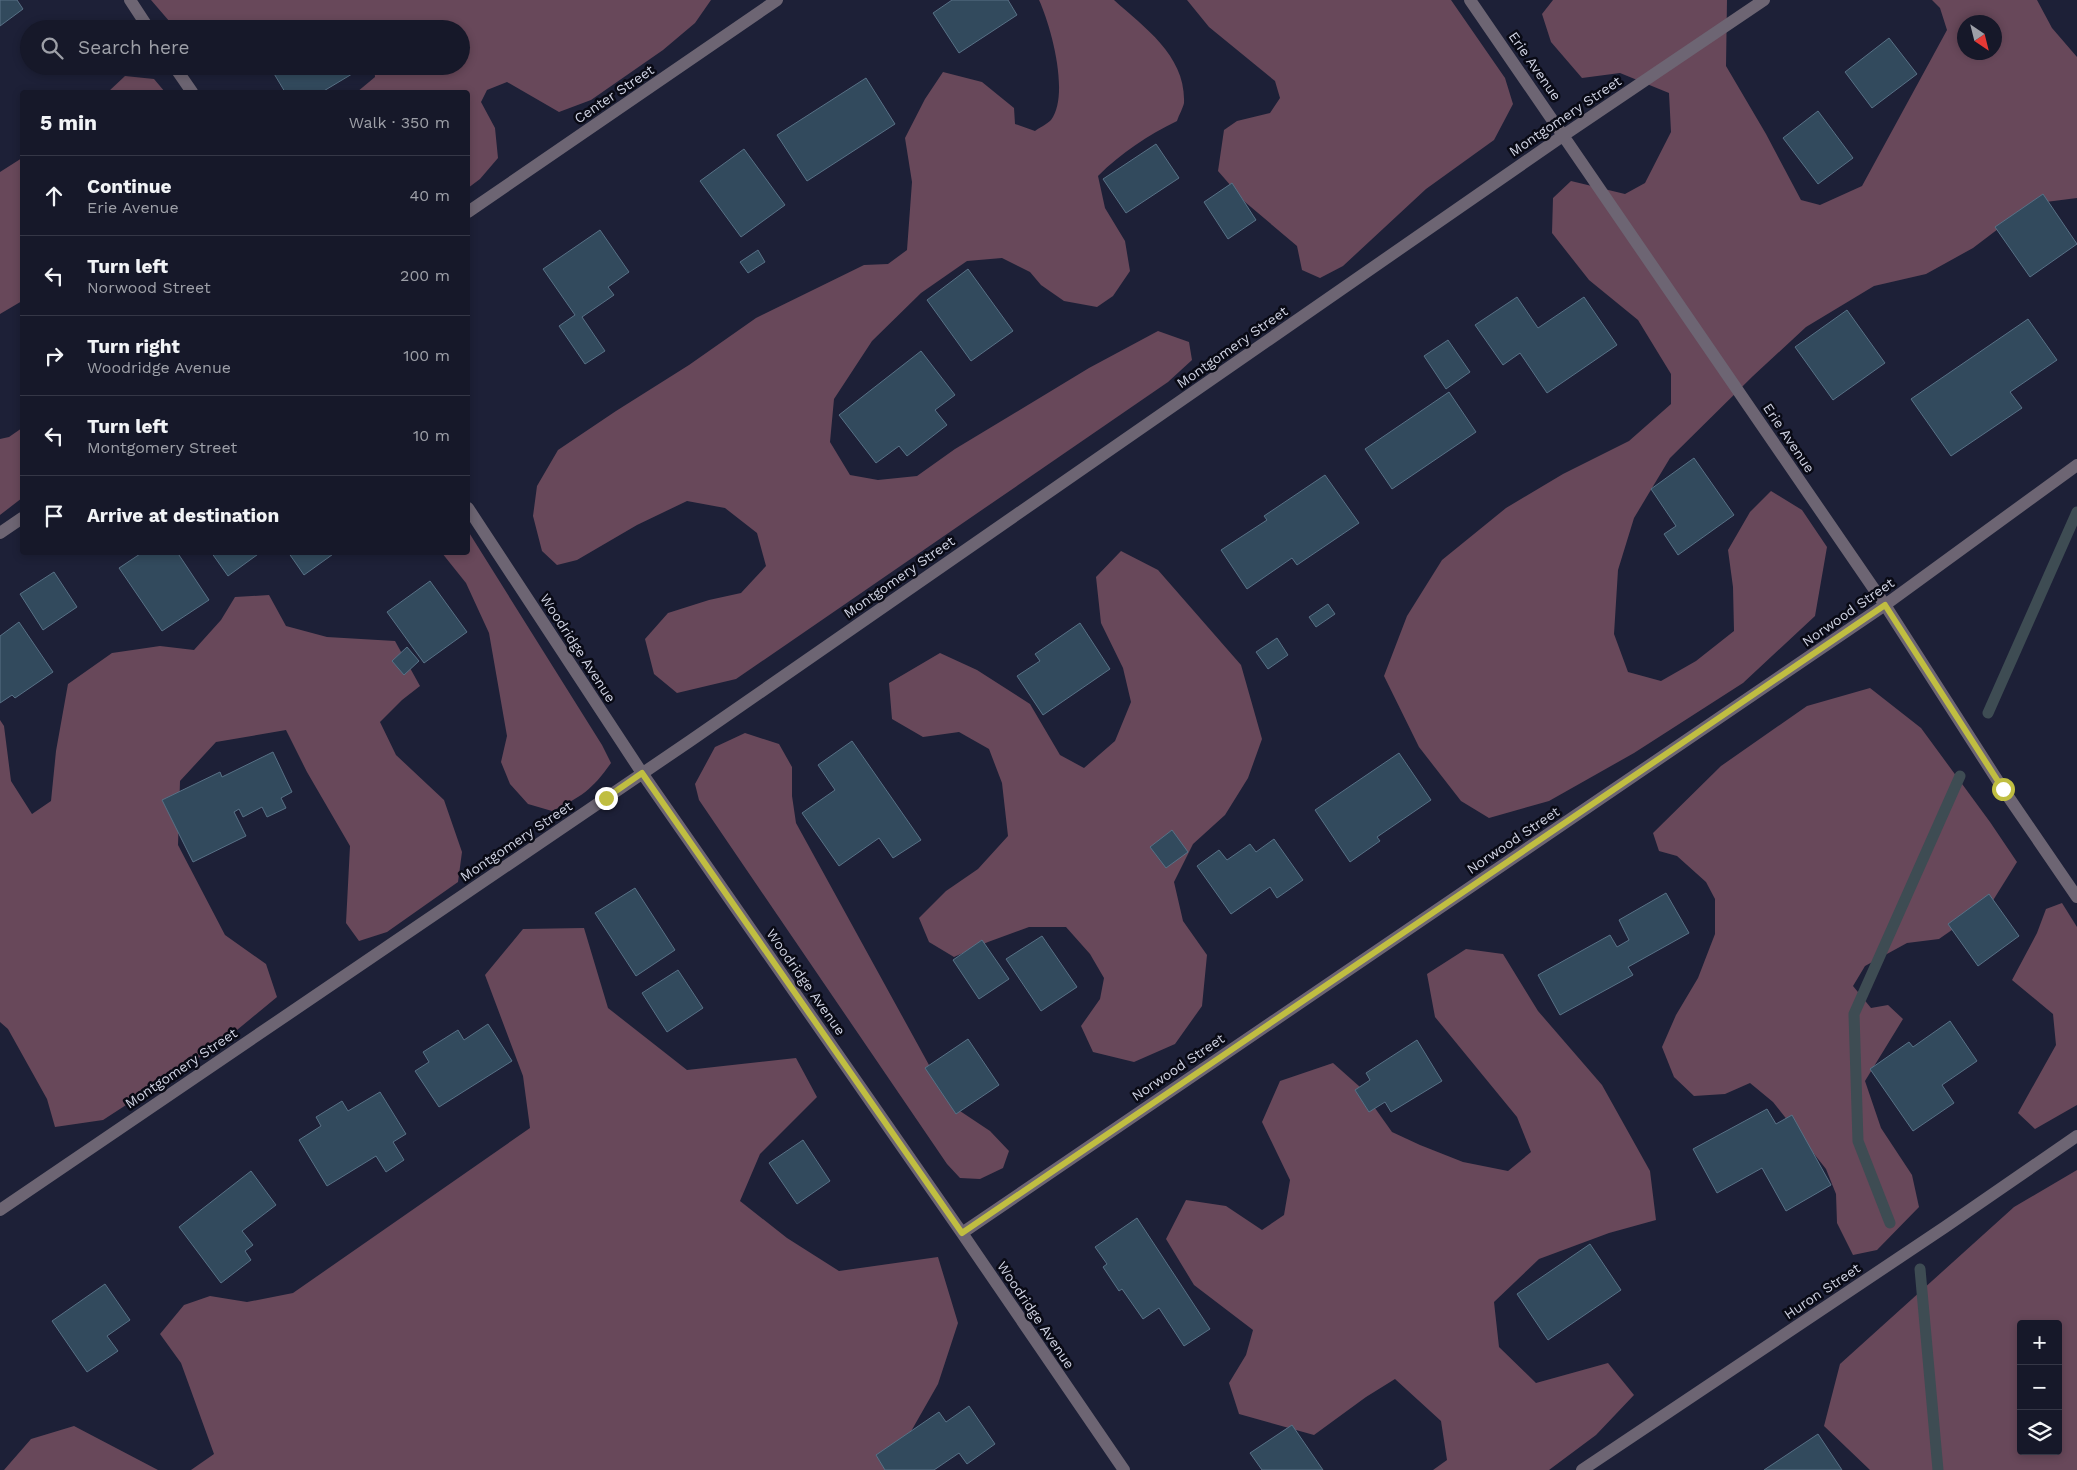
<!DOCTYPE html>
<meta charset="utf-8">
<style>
:root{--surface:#161829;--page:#1f2131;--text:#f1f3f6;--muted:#9ea0a8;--line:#353746}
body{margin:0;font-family:"Work Sans",sans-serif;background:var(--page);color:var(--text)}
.controls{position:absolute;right:15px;bottom:15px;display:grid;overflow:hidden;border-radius:5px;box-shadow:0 2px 8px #0003}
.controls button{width:45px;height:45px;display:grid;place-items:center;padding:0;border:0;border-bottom:1px solid var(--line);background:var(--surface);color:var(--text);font:25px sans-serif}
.compass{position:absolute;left:1957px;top:15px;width:45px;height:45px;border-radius:50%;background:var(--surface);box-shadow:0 2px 8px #0003;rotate:145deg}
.stop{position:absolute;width:15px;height:15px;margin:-11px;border:4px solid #c0be41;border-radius:50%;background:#fff}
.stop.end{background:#c0be41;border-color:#fff;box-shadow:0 1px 5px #0008}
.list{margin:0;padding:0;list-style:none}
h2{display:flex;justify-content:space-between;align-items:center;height:65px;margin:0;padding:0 20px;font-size:21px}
h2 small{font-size:16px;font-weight:400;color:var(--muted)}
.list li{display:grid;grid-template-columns:32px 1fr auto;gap:15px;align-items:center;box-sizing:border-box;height:80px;padding:0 20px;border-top:1px solid var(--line)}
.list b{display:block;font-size:19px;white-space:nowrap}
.list p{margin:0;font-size:16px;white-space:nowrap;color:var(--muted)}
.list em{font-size:16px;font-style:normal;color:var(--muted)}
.icon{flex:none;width:28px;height:28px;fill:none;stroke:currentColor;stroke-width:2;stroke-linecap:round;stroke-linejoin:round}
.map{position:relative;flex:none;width:2077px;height:1470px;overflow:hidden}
.search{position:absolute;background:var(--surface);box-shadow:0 2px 8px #0003;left:20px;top:20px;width:450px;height:55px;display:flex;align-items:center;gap:12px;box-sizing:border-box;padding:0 18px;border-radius:28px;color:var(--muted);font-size:19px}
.panel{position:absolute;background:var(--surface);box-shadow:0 2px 8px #0003;left:20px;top:90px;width:450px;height:465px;border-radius:5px}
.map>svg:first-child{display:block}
.forest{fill:#68485a;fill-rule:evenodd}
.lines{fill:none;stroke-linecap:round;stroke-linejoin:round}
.stream{stroke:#3e4c53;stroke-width:11}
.building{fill:#324a5d;stroke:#587186}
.minor{stroke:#6d6573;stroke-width:12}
.route{stroke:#c0be41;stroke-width:6}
.labels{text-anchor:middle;stroke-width:5;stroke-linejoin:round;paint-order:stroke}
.street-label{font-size:14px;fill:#cfd2e2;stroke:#090a15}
</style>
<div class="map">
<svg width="2077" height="1470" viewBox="0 0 2077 1470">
<rect width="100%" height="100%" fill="#1d2037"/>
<path class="forest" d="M151,0H711L695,23L663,50L591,100L559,112L507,82L487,90L481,102L495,128L498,158L480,179L468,188V92H357L375,77L374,66H461V29H176Z
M1039,0H1114C1145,28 1186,56 1184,103C1183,108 1179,115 1177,121C1148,135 1121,153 1098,176L1105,208L1125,241L1130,271L1113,296L1097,307L1064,301L1041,285L1030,272L1002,258L967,261L921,293L872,341L834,399L830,442L850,475L878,480L917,476L955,449L1089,368L1158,331L1189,342L1192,360L1168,382L736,679L677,693L654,674L645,639L668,613L709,600L741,593L766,566L757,533L725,508L687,501L637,525L577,560L557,565L542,551L533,516L537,486L558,450L616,411L689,365L756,318L864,265L888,264L907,250L912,182L905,138L925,99L943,72L982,82L1014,108L1015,124L1035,131C1039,128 1047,124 1051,120C1070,95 1051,26 1039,0Z
M1187,0H1451L1505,78L1513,104L1494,140L1426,189L1343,266L1320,278L1302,270L1297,246L1245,202L1218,171L1224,130L1237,121L1270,113L1280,98L1275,81L1209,27Z
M1553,0H1727L1726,66L1766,134L1801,200L1820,205L1862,186L1947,30L1940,8L1932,0H2037L2052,28L2077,57V198L2031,204L1973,248L1926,274L1874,286L1806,327L1753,376L1670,458L1634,518L1618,570L1614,634L1628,672L1661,681L1696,661L1734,631L1733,587L1728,550L1750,512L1771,491L1802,510L1827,547L1815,616L1743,683L1634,753L1549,801L1489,818L1461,801L1419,747L1384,676L1407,616L1442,560L1506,508L1563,474L1629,441L1671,404V374L1638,320L1589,280L1552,233L1553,198L1571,181L1625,194L1645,183L1671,132L1669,93L1620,73L1582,78L1551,42L1542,14ZM1964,22H1994V52H1964Z
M125,76L154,79L165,92H108Z
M22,158V301L0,314V172Z
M22,428V498L0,515V439L9,437Z
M468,531L602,745L611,763C592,790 581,797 552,811L528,804L510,784L501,762L507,736L489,633L466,583L442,553L468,552Z
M1121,551L1158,570L1241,665L1262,739L1248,778L1225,815L1193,844L1174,882L1183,921L1207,955L1202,1006L1175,1044L1134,1062L1093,1052L1081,1026L1100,999L1104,978L1090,954L1066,927H1029L988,942L954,957L929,942L919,918L946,891L978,869L1008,836L1002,783L989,749L959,732L923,737L892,719L889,683L940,653L977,670L1030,704L1060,755L1084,768L1115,741L1131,702L1123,668L1101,623L1096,577Z
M269,595L286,626L327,637L395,641L420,686L402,700L380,722L396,755L444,800L462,852L458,882L387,932L359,941L346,923L350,846L307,772L286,730L216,742L180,781L178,845L225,935L266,964L277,997L220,1044L103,1120L55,1127L47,1099L8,1029L0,1022V720L4,726L11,781L32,814L51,801L56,751L68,684L112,653L160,646L194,650L221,620L235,597Z
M1870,688L1921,728L1990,822L2017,862L1992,902L1939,939L1907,943L1865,966L1853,986L1871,1008L1888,1005L1903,1019L1865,1081L1881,1128L1912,1175L1919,1207L1877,1250L1853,1255L1837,1223L1836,1194L1826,1169L1773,1102L1750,1083L1725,1094L1694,1096L1674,1077L1662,1047L1676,1015L1698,978L1715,934V899L1706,882L1677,856L1659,851L1653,833L1721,766L1807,706Z
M745,733L779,744L792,767V796L796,823L951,1105L990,1131L1009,1151L1003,1168L980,1179L960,1178L947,1164L699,800L695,784L715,747Z
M2062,903L2077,927V1105L2035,1129L2018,1113L2056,1045L2053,1014L2012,980L2037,933L2046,909Z
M584,928L608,1008L687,1070L796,1058L817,1097L760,1154L740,1201L787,1238L839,1271L938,1257L958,1323L938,1384L889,1470H191L214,1454L181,1363L160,1334L184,1305L210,1296L247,1302L293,1293L530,1128L523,1076L485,975L523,929Z
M1466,949L1503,954L1538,1011L1602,1085L1650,1171L1656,1220L1609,1233L1539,1259L1494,1302L1499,1347L1536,1383L1608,1363L1634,1395L1596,1435L1549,1470H1433L1447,1460L1441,1421L1395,1379L1366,1397L1314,1435L1239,1414L1229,1383L1246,1355L1253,1330L1194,1285L1166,1239L1186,1200L1226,1206L1262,1230L1284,1215L1290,1180L1262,1122L1280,1081L1333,1063L1360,1087L1392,1132L1420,1145L1463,1162L1508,1171L1531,1152L1517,1117L1435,1017L1427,974Z
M2077,1170V1470H1870L1824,1426L1840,1364L2014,1207ZM2021,1324H2058V1451H2021Z
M74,1426L158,1470H4L31,1439Z"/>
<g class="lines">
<path class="stream" d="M1988,713L2077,512
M1890,1223L1858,1141L1854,1014L1960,776
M1920,1269L1938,1470"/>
</g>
<path class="building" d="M0,0H17L23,9L0,26Z
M952,0H1008L1017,15L959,53L933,13Z
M1889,38L1917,74L1872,108L1845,72Z
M283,66H348L352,74L322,92H285L273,72Z
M866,78L895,124L807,181L777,135Z
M1818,111L1853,158L1818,184L1783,138Z
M1156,144L1179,178L1126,213L1103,179Z
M744,149L785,205L741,237L700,181Z
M1232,183L1256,220L1228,239L1204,202Z
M2043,194L2077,244L2030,277L1995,227Z
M600,230L629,272L608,287L614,295L582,317L605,351L585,364L559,326L575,315L543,269Z
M758,250L765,262L748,273L740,262Z
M968,269L1013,331L971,361L927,300Z
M1517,297L1538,328L1584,297L1617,345L1547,393L1520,353L1503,365L1475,325Z
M1847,310L1885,363L1833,400L1795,347Z
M2028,319L2057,360L2010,392L2022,408L1951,456L1911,399Z
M1448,340L1470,372L1446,389L1424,356Z
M921,351L955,395L935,410L947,425L907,456L899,446L876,463L839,415Z
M1449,392L1476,432L1392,489L1365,449Z
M1694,458L1734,515L1678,555L1664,534L1676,526L1651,489Z
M1325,475L1359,523L1297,565L1292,558L1247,589L1221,550L1267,520L1264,516Z
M143,552H177L209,600L162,631L119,568Z
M211,552H261L228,576Z
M288,552H336L304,575Z
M54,572L77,607L43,630L20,594Z
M430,581L467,632L424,663L387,612Z
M1328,604L1335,614L1316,627L1309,617Z
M19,622L53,672L15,698L12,695L0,703V636Z
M1080,623L1110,669L1043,715L1017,676L1040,661L1035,654Z
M1277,638L1288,655L1268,669L1256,652Z
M407,647L419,661L404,675L392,661Z
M852,741L921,840L893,858L879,838L839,866L802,813L835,790L818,765Z
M273,752L292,792L281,798L286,808L267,817L262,807L243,817L239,809L234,812L246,836L193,862L162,800L220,772L222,777Z
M1399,753L1431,800L1377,837L1380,841L1350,862L1315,810Z
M1172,830L1188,852L1166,868L1150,847Z
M1274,839L1303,880L1277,898L1270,887L1231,914L1197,866L1219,850L1227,860L1250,844L1256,852Z
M635,888L675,950L636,976L595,913Z
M1666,893L1689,933L1628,967L1633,975L1560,1015L1538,975L1610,935L1617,947L1629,940L1619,920Z
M1989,894L2019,936L1978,966L1948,924Z
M1042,936L1077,987L1041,1011L1006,959Z
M982,940L1009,979L979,999L953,960Z
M678,970L703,1008L667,1032L642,993Z
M1950,1021L1977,1061L1942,1085L1954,1103L1913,1131L1870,1069L1909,1042L1913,1047Z
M488,1024L512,1061L439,1107L415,1071L429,1062L423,1052L458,1030L464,1040Z
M968,1039L999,1085L956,1114L925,1068Z
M1417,1040L1442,1081L1391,1112L1385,1102L1369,1112L1355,1090L1370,1080L1366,1073Z
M380,1092L406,1134L393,1142L404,1160L386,1172L376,1156L327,1186L299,1140L321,1126L316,1117L342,1101L348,1111Z
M1767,1109L1776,1124L1792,1115L1831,1185L1786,1211L1762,1168L1717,1193L1693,1149Z
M803,1140L830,1181L797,1204L769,1163Z
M251,1171L276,1205L242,1231L253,1245L245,1251L251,1260L221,1283L179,1227Z
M1137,1218L1210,1329L1184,1346L1159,1308L1143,1319L1122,1289L1119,1291L1103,1267L1107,1264L1095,1247Z
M1590,1244L1621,1290L1548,1340L1517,1294Z
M105,1284L130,1320L107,1336L118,1351L87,1372L52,1321Z
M969,1406L995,1444L967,1464L959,1453L934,1470H885L876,1455L939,1412L946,1422Z
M1292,1425L1323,1470H1262L1250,1453Z
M1818,1434L1842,1470H1764Z"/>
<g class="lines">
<path class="minor" d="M130,0L149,29
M1470,0L1885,605L2003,789L2077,897
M174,66L192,92
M468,212L777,0
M468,508L642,773L962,1233L1124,1470
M0,533L22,518
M0,1210L690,741L1564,135L1764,0
M962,1233L1885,605L2077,465
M1582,1470L1945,1227L2077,1136"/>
</g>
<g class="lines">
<path class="route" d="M606,798L642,773L962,1233L1885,605L2003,789"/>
</g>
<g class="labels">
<g class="street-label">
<text transform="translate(1535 66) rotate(55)" y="5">Erie Avenue</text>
<text transform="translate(614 94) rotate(-34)" y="5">Center Street</text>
<text transform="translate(1565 116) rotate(-34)" y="5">Montgomery Street</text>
<text transform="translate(1232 347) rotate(-35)" y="5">Montgomery Street</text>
<text transform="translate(1789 438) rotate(56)" y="5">Erie Avenue</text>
<text transform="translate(899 577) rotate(-35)" y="5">Montgomery Street</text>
<text transform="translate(1848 612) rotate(-35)" y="5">Norwood Street</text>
<text transform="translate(578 648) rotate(57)" y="5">Woodridge Avenue</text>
<text transform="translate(1513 840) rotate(-34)" y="5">Norwood Street</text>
<text transform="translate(516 841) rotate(-34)" y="5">Montgomery Street</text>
<text transform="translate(806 982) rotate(55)" y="5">Woodridge Avenue</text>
<text transform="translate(1178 1067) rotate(-34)" y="5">Norwood Street</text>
<text transform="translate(181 1068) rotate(-34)" y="5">Montgomery Street</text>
<text transform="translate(1822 1291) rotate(-34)" y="5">Huron Street</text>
<text transform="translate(1036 1315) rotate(56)" y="5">Woodridge Avenue</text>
</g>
</g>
</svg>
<div class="controls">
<button>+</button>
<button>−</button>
<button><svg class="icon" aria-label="layers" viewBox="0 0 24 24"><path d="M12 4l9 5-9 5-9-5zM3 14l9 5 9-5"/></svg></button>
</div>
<svg class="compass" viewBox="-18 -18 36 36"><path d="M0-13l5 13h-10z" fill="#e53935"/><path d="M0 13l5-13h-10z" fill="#9ea0a8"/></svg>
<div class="stop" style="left:2003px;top:789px"></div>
<div class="stop end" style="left:606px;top:798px"></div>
<div class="search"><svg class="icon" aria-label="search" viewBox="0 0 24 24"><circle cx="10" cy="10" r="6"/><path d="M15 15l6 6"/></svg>Search here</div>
<section class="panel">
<h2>5 min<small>Walk · 350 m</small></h2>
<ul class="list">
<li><svg class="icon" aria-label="ahead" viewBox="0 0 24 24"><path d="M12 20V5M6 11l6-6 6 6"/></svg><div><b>Continue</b><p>Erie Avenue</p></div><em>40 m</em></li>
<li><svg class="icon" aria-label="left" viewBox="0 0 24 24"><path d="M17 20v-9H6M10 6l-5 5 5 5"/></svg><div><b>Turn left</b><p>Norwood Street</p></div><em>200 m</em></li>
<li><svg class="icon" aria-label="right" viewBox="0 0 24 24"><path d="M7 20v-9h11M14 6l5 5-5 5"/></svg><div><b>Turn right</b><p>Woodridge Avenue</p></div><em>100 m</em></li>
<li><svg class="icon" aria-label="left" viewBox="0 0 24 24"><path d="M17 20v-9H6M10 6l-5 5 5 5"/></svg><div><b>Turn left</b><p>Montgomery Street</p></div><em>10 m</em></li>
<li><svg class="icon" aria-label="arrive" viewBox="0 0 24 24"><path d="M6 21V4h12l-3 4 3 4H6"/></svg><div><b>Arrive at destination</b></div></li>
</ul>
</section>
</div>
